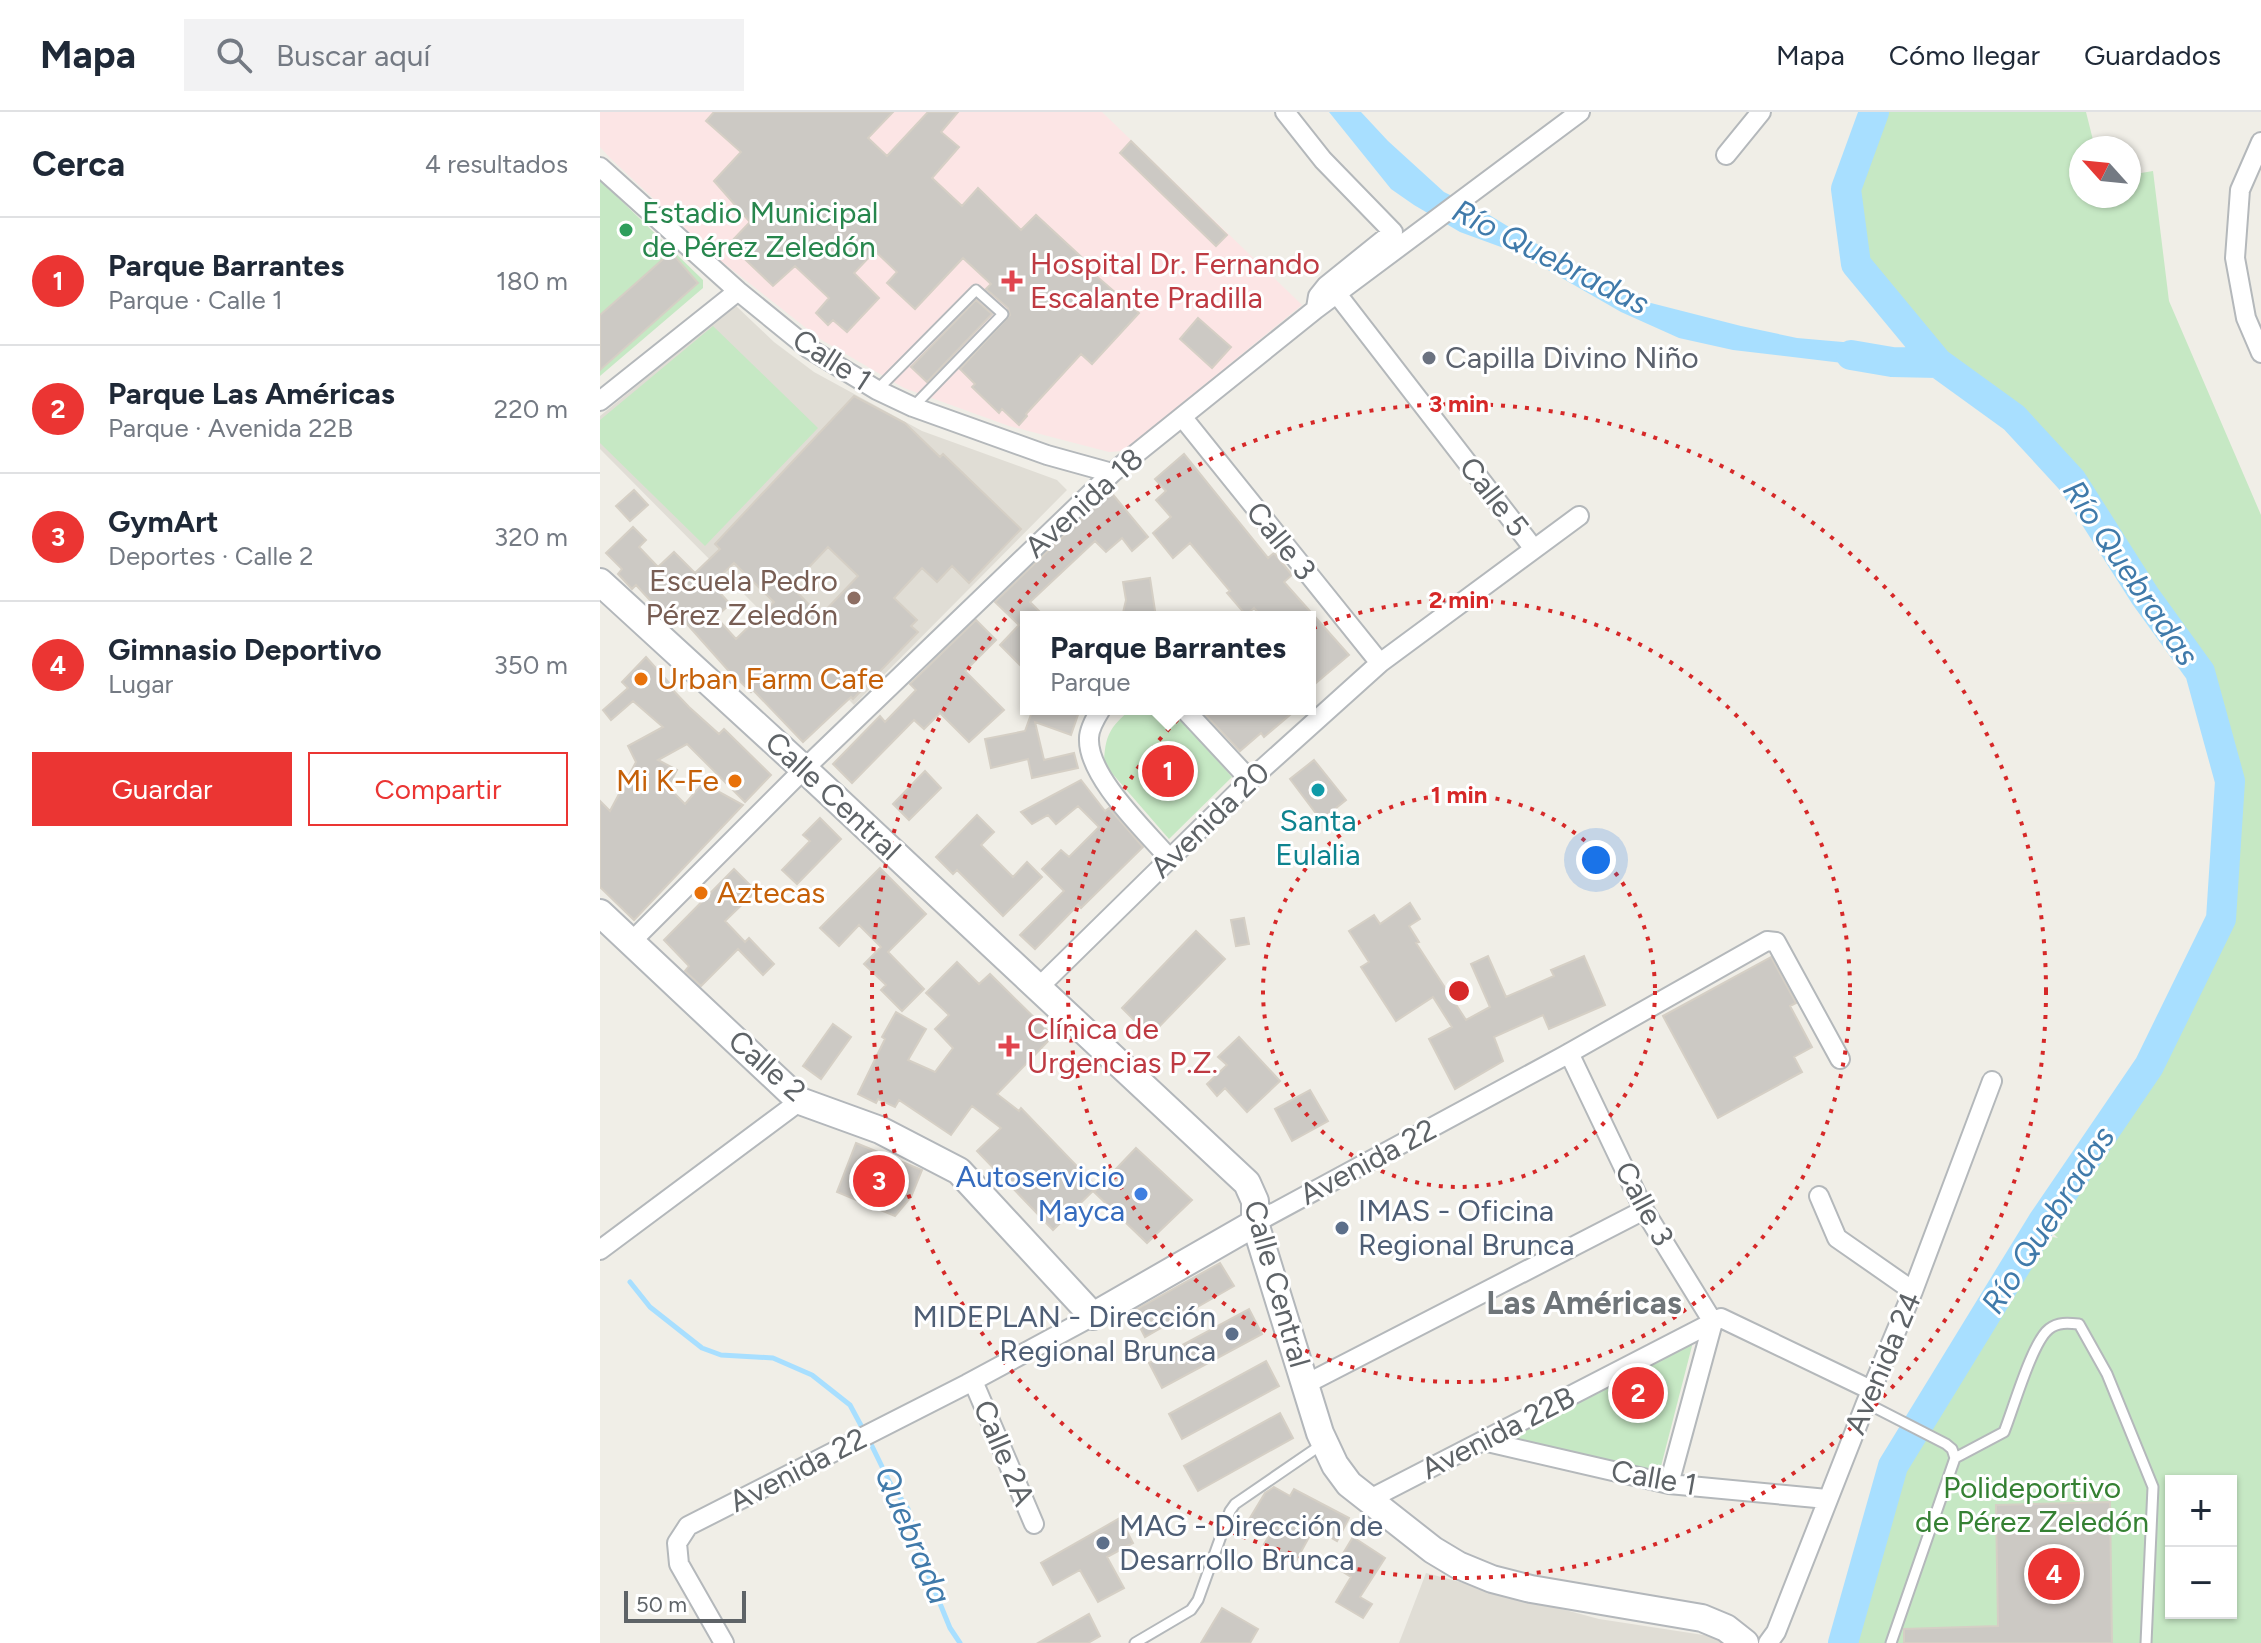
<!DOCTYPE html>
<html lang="es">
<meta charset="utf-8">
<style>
:root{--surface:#fff;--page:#f2f2f3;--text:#1f2937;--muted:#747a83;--line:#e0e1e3;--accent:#eb3533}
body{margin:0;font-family:Figtree,sans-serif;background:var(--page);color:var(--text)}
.controls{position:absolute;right:24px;bottom:24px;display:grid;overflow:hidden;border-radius:0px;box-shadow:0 2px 6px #0004}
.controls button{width:72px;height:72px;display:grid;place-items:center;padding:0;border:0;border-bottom:2px solid var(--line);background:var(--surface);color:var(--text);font:40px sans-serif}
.compass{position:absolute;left:1469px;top:24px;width:72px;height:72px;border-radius:50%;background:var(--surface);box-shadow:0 2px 6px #0004;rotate:297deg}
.scale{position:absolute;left:24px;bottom:20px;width:122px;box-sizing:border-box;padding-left:8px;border:4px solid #5e6367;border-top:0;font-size:22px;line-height:28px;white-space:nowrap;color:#5e6367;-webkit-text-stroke:6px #fff;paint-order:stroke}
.you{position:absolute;left:996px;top:748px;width:28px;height:28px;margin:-20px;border:6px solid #fff;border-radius:50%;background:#1a73e8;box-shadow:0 0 0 12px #1a73e833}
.badge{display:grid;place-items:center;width:52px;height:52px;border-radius:50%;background:var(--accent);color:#fff;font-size:26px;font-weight:700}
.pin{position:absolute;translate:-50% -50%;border:4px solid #fff;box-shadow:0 2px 8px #0006}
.popup{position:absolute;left:420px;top:499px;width:296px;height:104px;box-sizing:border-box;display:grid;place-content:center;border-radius:0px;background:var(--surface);filter:drop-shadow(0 2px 6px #0005);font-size:26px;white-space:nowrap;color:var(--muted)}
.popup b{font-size:30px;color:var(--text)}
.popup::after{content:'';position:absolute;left:50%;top:100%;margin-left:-16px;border:16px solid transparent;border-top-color:var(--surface)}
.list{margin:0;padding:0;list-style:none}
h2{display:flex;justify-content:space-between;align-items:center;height:104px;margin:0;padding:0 32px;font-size:34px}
h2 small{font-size:26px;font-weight:400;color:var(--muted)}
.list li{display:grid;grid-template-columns:52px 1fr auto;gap:24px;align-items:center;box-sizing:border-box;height:128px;padding:0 32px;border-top:2px solid var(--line)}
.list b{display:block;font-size:30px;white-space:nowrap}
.list p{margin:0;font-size:26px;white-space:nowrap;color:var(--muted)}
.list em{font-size:26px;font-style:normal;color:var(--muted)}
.actions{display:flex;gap:16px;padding:24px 32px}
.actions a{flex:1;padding:18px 0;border:2px solid var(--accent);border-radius:0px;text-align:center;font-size:28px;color:var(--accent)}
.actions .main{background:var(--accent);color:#fff}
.icon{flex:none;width:44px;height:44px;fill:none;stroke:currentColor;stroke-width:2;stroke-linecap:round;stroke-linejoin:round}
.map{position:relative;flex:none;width:1661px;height:1531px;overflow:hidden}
header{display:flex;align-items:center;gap:48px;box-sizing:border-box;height:112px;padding:0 40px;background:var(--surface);border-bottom:2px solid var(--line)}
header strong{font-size:38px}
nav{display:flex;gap:44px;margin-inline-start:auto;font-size:28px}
.search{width:560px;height:72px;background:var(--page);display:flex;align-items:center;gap:20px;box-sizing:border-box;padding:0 28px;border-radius:0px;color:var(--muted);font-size:30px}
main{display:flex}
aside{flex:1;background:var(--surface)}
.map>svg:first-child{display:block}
.education{fill:#e0ddd5}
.medical{fill:#fce5e5}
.green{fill:#c6e8c4;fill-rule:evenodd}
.water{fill:#a8dfff}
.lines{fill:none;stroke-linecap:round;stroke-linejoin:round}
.stream{stroke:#a8dfff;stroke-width:5}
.river{stroke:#a8dfff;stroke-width:30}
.building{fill:#ccc9c4;stroke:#d5cfc5;stroke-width:2;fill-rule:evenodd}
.service-casing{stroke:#b4b8bb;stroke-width:13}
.minor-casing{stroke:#b4b8bb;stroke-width:22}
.secondary-casing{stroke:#b3b7bb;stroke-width:30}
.service{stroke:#fff;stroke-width:9}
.minor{stroke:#fff;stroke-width:18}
.secondary{stroke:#fff;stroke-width:26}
.ring{fill:none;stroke:#d62828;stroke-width:4;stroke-dasharray:4 8}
.leisure-dot{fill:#2e9e5b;stroke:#fff;stroke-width:3}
.health-dot{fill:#e0444e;stroke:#fff;stroke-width:3}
.worship-dot{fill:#6b7280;stroke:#fff;stroke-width:3}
.education-dot{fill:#8d6e63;stroke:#fff;stroke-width:3}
.food-dot{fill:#e8710a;stroke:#fff;stroke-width:3}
.culture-dot{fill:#0f9aa8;stroke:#fff;stroke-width:3}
.shop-dot{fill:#3f7fe0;stroke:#fff;stroke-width:3}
.service-dot{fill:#5c6f8a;stroke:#fff;stroke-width:3}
.labels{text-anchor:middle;stroke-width:6;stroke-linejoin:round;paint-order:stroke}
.leisure-label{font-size:30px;fill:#27864d;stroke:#fff;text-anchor:start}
.health-label{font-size:30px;fill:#be3a42;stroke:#fff;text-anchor:start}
.worship-label{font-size:30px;fill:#5b616d;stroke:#fff;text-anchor:start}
.street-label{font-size:30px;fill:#5e6367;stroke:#fff}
.education-label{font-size:30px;fill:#785e54;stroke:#fff;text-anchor:end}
.food-label{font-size:30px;fill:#c56008;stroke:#fff;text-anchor:start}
.culture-label{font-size:30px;fill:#0d838f;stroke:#fff}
.shop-label{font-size:30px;fill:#366cbe;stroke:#fff;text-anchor:end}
.service-label{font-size:30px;fill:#4e5e75;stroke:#fff;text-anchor:start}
.park-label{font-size:30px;fill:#358133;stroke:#fff}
.water-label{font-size:32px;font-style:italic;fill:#407aaa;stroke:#fff}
.neighbourhood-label{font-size:32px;font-weight:bold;fill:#6f7579;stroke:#fff}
.centre{fill:#d62828;stroke:#fff;stroke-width:4}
.ring-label{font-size:24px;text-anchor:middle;font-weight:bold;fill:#d62828;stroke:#fff;stroke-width:6;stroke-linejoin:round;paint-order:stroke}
</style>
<header>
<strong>Mapa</strong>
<div class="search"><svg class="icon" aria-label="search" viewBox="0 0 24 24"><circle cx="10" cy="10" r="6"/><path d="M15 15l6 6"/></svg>Buscar aquí</div>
<nav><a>Mapa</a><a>Cómo llegar</a><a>Guardados</a></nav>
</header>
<main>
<aside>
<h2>Cerca<small>4 resultados</small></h2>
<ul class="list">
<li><span class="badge">1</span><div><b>Parque Barrantes</b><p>Parque · Calle 1</p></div><em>180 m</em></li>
<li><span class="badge">2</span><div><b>Parque Las Américas</b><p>Parque · Avenida 22B</p></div><em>220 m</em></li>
<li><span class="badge">3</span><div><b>GymArt</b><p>Deportes · Calle 2</p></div><em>320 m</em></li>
<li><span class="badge">4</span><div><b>Gimnasio Deportivo</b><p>Lugar</p></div><em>350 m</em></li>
</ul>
<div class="actions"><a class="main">Guardar</a><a>Compartir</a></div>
</aside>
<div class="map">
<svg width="1661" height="1531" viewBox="0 0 1661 1531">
<rect width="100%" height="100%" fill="#f0eee7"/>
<path class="education" d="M135,193L174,230L214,260L322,319L457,368L467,378L254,593L0,337V304Z
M826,1461L999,1507L1123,1526L1128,1531H799Z"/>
<path class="medical" d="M0,0H502L702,193L523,339L509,340L409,314L304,276L220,227L116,145L10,46L0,35Z"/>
<path class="green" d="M1275,0H1486L1495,36H1481V84H1529V63L1553,59L1569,189L1661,403V1531H1243L1293,1354L1436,1122L1458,1126L1442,1111L1549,955L1621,807L1630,669L1600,560L1545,484L1472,369L1414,306L1338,251L1256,152L1248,95ZM1571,1369H1631V1501H1571Z
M0,68L103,168V176L0,264Z
M113,214L218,316L105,434L0,331V308Z
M531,597H564L583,609L632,665L569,727L504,652C505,624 509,616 531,597Z
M1093,1230L1059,1362L899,1331Z"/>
<path class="water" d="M729,0H761L788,29L844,80L886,101L1005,173L1047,190L1141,214L1197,226L1277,233L1292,250L1276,255L1133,238L1079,226L1021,200L920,142L860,120L814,93L791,77Z"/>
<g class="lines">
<path class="stream" d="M30,1170L50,1195L102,1236L121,1243L173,1246L212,1263L250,1293L264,1319
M269,1328L290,1371L308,1397L323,1450L350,1516L360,1531"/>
<path class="river" d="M1274,0L1246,77L1256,152L1338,251
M1243,1531L1293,1354L1442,1111L1549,954L1621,807L1630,669L1600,560L1545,484L1472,369L1414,306L1338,251L1292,250L1251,243"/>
</g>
<path class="building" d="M114,0H293L268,26L287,44L328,0H358L341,20L359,35L332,66L362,94L378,76L421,118L436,103L489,152L486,155L539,201L492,252L481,242L426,302L427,304L419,313L402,297L399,301L372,275L375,272L360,257L410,203L408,196L386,177L391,172L363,146L315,197L287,171L297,160L275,139L254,161L279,186L247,220L233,208L228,213L216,201L229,186L195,154L173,174L129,132L150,110L114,69L141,40L106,9Z
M531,29L627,123L616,134L520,41Z
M71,140L98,171L0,258V203Z
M376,188L392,202L327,270L311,255Z
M598,206L631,235L612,256L580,227Z
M254,284L305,311L340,345L343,342L421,417L369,471L352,454L337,470L322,456L294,486L317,508L311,514L318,520L253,587L251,585L203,630L153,578L151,580L127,557L79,503L71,511L36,473L32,477L18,462L22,457L6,441L33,415L46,428L39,435L58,455L74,440L95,461L120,437L115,432ZM228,435L258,464L220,504L191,474ZM134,451L174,490L136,527L116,505L130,492L112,472Z
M584,342L668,446L674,441L692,463L684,470L749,543L710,576V505H662L654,496L646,503L627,481L630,479L590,431L573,446L553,421L571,405L556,388L566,379L555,367Z
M34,378L48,393L30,409L16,394Z
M510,379L548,425L532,439L522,426L506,440L495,429L430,490L445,505H426V559L400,533L419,513L395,490Z
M550,466L556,505H522L526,488L523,470Z
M376,508L396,528L365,559L404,598L369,630L340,601L324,617L314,608L252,671L233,652L280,604L285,610L316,578L310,572Z
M46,545L71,573L70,575L89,595L119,622L124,617L171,663L145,690L87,632L58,648L77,658L68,675L85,692L103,671L143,693L34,808L0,775V689L10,699L36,650L28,634L63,615L33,589L11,608L3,598L28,576L22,570Z
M433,597H469L479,600L471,623L435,610L444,648L474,641L478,656L432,666L428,647L391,656L385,627L425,619Z
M600,597H697L664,625L661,621L640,639Z
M714,648L746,688L721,708L690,667Z
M325,659L341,676L309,708L293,692Z
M481,668L505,699L509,696L543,735L481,796L478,793L435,837L420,823L464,779L442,757L461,738L469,745L499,715L478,694L456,712L448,703L432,712L421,700Z
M377,703L394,720L381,733L413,765L427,750L442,765L403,804L357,758L353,762L336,745Z
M220,706L241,727L197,772L182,758L210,729L203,723Z
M280,756L326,802L288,840L324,877L302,899L281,878L286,873L264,852L281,835L259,813L239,834L220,816Z
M134,757L156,779L125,809L145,830L149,826L174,852L163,863L138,837L101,874L85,859L89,854L64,828Z
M810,791L820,807L809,814L819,830L816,831L866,908L890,895L871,852L888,844L906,885L954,864L951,858L984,844L1005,893L949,917L943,903L894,925L903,949L855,977L829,927L852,915L833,885L796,909L761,855L769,850L749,819L774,803L780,812Z
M644,806L649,832L636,834L631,808Z
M596,819L625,847L550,924L522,896Z
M1171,845L1196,891L1190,894L1212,935L1194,945L1202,960L1118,1006L1063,904Z
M357,850L379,872L390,862L453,924L397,982L419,999L421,996L497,1075L453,1118L377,1039L401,1016L372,994L351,1023L299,988L295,995L278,987L276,991L258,982L285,927L282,925L296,900L326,917L308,948L335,960L353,936L335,917L349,903L326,881Z
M233,912L251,925L221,967L203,954Z
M639,925L680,969L647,1000L625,976L617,984L607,972L627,953L618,945Z
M710,978L728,1009L692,1029L675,997Z
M256,1031L322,1058L311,1085L295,1104L237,1080Z
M536,1036L592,1088L547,1131L494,1080Z
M620,1151L634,1174L545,1225L532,1200Z
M649,1197L662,1222L562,1276L549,1251Z
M666,1249L679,1274L582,1327L569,1302Z
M680,1301L693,1326L598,1379L584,1354Z
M674,1375L690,1384L694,1377L749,1406L737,1429L714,1416L696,1449L664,1432L669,1424L647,1411L665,1381Z
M1510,1390L1512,1531H1304V1517L1398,1514L1396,1393Z
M520,1406L533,1431L507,1445L524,1476L498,1490L480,1458L453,1473L441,1451Z
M753,1425L785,1446L760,1485L772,1492L763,1506L736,1490L751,1465L735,1455Z
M622,1496L658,1517L650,1531H601Z
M489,1502L500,1524L488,1531H438Z"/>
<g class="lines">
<defs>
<path id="service" d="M277,278L376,178L403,202L313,295
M1266,1291L1346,1332L1352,1337L1355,1346L1291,1531
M1355,1346L1404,1320C1413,1298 1432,1230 1449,1217C1458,1210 1468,1211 1479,1212L1507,1262L1553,1375L1546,1531
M535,1531L591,1498L598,1488L630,1399L635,1392L721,1333"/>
<path id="minor" d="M685,0L723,48L793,120L726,174L718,184L716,196
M1661,30L1640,78L1635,146L1646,206L1661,241
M1126,43L1161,0
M0,55L138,179L208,236L277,278L313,295L447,343L512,361
M737,182L934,437
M0,289L138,179
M583,306L780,551
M501,597C496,605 489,617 489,626C487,664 544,717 569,746
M584,597L650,668
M31,830L204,657L512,361L716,197L980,0
M439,875L650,668L780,551L979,404
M969,941L1044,1098L1113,1210
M1219,1084L1237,1126L1313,1179
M655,1111L964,944L1167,829L1176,830L1240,947
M0,1138L200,989
M373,1269L434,1412
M706,1272L1044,1098
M883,1329L1069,1372L1227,1387
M1069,1372L1113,1210
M768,1388L1121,1206L1271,1278
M124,1531L79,1452L77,1431L88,1414L367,1272L493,1204
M1168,1531L1176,1520L1266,1291L1313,1179L1392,969"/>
<path id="secondary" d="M0,470L204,657L647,1071L655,1089V1111L720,1321L735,1353L749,1372L833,1438L858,1453L892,1467L931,1477L1102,1506L1126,1516L1145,1531
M0,801L200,989L280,1018L359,1059L493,1204L655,1111"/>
</defs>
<use href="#service" class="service-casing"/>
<use href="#minor" class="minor-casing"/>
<use href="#secondary" class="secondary-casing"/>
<use href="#service" class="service"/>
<use href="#minor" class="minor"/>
<use href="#secondary" class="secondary"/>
</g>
<g class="ring">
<circle cx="859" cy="879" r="196"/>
<circle cx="859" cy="879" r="391"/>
<circle cx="859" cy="879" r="587"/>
</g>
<circle class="leisure-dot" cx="26" cy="118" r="8"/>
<g class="health-dot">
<path d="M408 157h8v8h8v8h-8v8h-8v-8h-8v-8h8z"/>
<path d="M405 922h8v8h8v8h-8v8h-8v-8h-8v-8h8z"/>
</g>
<circle class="worship-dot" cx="829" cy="246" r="8"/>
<circle class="education-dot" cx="254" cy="486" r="8"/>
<g class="food-dot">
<circle cx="41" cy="567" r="8"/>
<circle cx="135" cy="669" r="8"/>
<circle cx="101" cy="781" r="8"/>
</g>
<circle class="culture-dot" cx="718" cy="678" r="8"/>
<circle class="shop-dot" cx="541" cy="1082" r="8"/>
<g class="service-dot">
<circle cx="742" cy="1116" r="8"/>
<circle cx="632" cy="1222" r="8"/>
<circle cx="503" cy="1431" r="8"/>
</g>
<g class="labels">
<g class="leisure-label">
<text x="42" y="111">Estadio Municipal<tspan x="42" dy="34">de Pérez Zeledón</tspan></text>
</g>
<g class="health-label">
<text x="430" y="162">Hospital Dr. Fernando<tspan x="430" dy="34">Escalante Pradilla</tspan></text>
<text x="427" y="927">Clínica de<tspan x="427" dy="34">Urgencias P.Z.</tspan></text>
</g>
<g class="worship-label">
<text x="845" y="256">Capilla Divino Niño</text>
</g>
<g class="street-label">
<text transform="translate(232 248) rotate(33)" y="10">Calle 1</text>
<text transform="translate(894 385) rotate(52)" y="10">Calle 5</text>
<text transform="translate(484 391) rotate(-42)" y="10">Avenida 18</text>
<text transform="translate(681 429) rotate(51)" y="10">Calle 3</text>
<text transform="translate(233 684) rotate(43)" y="10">Calle Central</text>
<text transform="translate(610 708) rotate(-44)" y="10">Avenida 20</text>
<text transform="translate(167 954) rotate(41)" y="10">Calle 2</text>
<text transform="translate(768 1050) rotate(-28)" y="10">Avenida 22</text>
<text transform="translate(1044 1092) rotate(62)" y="10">Calle 3</text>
<text transform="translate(677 1172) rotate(74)" y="10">Calle Central</text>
<text transform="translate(1283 1251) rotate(-67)" y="10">Avenida 24</text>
<text transform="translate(898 1321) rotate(-27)" y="10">Avenida 22B</text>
<text transform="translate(404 1341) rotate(67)" y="10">Calle 2A</text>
<text transform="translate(198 1358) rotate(-27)" y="10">Avenida 22</text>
<text transform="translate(1054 1366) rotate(10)" y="10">Calle 1</text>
</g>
<g class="education-label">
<text x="238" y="479">Escuela Pedro<tspan x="238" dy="34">Pérez Zeledón</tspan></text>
</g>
<g class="food-label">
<text x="57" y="577">Urban Farm Cafe</text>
<text x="119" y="679" text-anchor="end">Mi K-Fe</text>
<text x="117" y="791">Aztecas</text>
</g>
<g class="culture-label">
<text x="718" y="719">Santa<tspan x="718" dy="34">Eulalia</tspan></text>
</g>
<g class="shop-label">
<text x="525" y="1075">Autoservicio<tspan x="525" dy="34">Mayca</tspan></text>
</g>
<g class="service-label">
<text x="758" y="1109">IMAS - Oficina<tspan x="758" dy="34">Regional Brunca</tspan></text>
<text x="616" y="1215" text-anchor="end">MIDEPLAN - Dirección<tspan x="616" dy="34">Regional Brunca</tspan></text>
<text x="519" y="1424">MAG - Dirección de<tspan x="519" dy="34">Desarrollo Brunca</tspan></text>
</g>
<g class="park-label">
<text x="1432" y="1386">Polideportivo<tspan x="1432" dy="34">de Pérez Zeledón</tspan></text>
</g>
<g class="water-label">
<text transform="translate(951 145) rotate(27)" y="11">Río Quebradas</text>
<text transform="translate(1531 461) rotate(56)" y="11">Río Quebradas</text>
<text transform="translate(1448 1108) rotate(-57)" y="11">Río Quebradas</text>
<text transform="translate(313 1423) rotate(67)" y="11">Quebrada</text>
</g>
<g class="neighbourhood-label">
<text x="984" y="1202">Las Américas</text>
</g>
</g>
<circle cx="859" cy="879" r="12" class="centre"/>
<g class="ring-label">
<text x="859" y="300">3 min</text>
<text x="859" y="496">2 min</text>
<text x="859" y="691">1 min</text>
</g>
</svg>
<div class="controls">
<button>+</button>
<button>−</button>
</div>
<svg class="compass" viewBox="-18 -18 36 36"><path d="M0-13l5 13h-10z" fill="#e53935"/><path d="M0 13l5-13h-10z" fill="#747a83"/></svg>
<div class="scale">50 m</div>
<div class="you"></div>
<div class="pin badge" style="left:568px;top:659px">1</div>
<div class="popup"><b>Parque Barrantes</b>Parque</div>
<div class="pin badge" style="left:1038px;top:1281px">2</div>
<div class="pin badge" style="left:279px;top:1069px">3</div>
<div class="pin badge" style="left:1454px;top:1462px">4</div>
</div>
</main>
